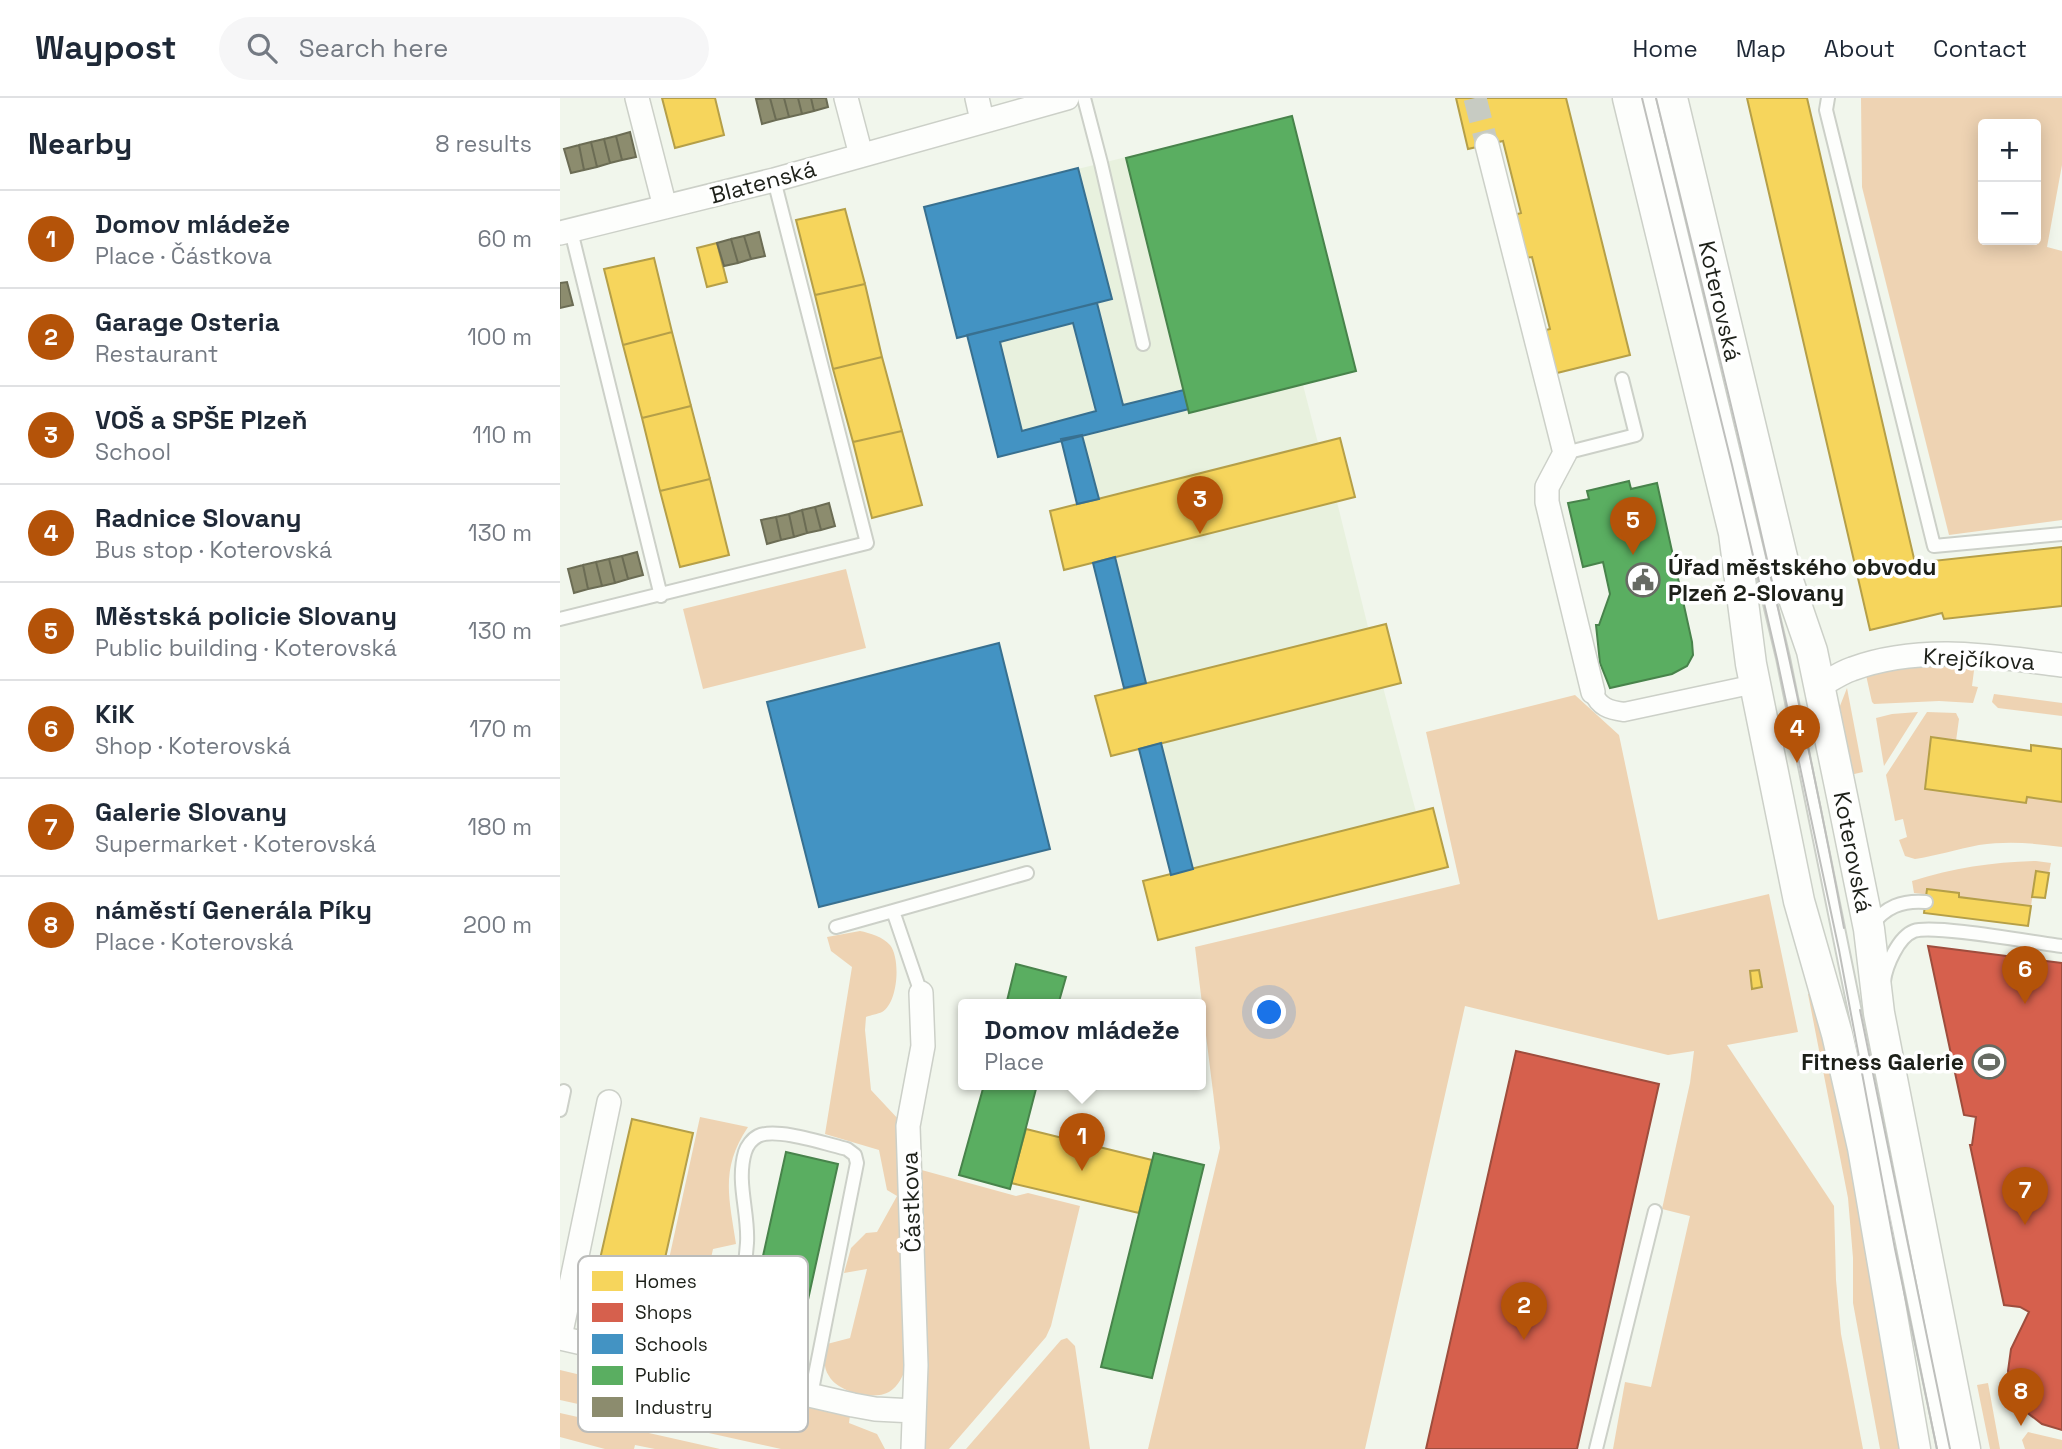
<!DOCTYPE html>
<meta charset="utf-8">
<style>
:root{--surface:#fff;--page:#f6f6f7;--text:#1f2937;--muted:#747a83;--line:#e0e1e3;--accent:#b45309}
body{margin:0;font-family:"Space Grotesk",sans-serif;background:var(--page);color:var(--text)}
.controls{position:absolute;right:21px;top:21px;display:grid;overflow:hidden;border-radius:7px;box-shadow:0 4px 18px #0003}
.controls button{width:63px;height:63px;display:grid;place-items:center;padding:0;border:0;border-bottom:2px solid var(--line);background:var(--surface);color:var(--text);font:35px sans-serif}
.you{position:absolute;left:710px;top:915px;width:24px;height:24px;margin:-18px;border:5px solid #fff;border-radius:50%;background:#1a73e8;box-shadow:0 0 0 10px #1a73e833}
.badge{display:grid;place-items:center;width:46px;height:46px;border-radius:50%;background:var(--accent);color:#fff;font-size:23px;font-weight:700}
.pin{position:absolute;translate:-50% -58px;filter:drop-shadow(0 2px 4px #0008)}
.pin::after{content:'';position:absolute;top:37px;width:24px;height:21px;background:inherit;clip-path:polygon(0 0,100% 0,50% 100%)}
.popup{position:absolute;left:398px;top:901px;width:248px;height:91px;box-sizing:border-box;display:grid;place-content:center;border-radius:7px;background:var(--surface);filter:drop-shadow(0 2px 5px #0005);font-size:23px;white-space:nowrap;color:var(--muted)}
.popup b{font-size:26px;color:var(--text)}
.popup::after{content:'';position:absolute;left:50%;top:100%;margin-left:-14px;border:14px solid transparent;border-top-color:var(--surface)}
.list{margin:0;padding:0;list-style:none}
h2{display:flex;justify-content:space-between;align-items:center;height:91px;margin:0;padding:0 28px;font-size:30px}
h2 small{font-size:23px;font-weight:400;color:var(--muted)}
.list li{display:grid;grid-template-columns:46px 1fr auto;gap:21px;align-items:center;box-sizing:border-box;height:98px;padding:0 28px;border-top:2px solid var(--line)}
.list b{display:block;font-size:26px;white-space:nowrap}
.list p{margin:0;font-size:23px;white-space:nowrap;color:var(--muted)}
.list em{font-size:23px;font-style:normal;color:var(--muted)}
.icon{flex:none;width:38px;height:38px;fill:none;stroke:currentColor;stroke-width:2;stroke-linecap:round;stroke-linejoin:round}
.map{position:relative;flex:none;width:1502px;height:1351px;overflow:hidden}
header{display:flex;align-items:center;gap:42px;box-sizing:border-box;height:98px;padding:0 35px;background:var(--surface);border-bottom:2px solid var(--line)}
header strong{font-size:33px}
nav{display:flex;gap:38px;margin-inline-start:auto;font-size:24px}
.search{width:490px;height:63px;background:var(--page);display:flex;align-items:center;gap:18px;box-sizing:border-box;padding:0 24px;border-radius:38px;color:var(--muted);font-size:26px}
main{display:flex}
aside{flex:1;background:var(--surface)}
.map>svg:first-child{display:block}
.built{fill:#e8f1de}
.green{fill:#eed3b3;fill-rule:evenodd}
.homes{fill:#f6d55c;stroke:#b59f48;stroke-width:2}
.shops{fill:#d6604d;stroke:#9e4d3d;stroke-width:2}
.schools{fill:#4393c3;stroke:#387090;stroke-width:2;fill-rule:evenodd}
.public{fill:#5aae61;stroke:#48834b;stroke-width:2}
.industry{fill:#8c8c6e;stroke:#6b6c54;stroke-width:2}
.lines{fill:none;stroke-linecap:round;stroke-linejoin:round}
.minor-tunnel{stroke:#c7cbc2;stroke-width:23;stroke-dasharray:23 11;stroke-linecap:butt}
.service-casing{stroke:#ccd0c8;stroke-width:16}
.pedestrian-casing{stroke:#ccd0c8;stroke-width:21}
.minor-casing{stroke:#ccd0c8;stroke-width:26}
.tertiary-casing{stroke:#ccd0c8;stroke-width:33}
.service{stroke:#fdfefc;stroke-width:12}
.pedestrian{stroke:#fdfefc;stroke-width:18}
.minor{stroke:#fdfefc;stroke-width:23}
.tertiary{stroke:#fdfefc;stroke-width:30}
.tram{stroke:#bebfbc;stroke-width:2}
.labels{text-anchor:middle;stroke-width:7;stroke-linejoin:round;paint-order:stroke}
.street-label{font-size:23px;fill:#1d2019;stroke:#fff}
.poi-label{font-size:23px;font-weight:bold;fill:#1d2019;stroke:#fff;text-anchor:start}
.key{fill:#fff;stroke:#bbbcba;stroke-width:2}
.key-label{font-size:19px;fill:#1d2019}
</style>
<header>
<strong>Waypost</strong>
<div class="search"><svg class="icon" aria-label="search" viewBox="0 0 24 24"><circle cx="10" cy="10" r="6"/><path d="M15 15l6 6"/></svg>Search here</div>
<nav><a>Home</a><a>Map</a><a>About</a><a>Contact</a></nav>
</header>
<main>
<aside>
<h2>Nearby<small>8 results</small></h2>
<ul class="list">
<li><span class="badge">1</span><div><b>Domov mládeže</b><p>Place · Částkova</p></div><em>60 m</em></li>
<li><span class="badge">2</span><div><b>Garage Osteria</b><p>Restaurant</p></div><em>100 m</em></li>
<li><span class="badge">3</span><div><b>VOŠ a SPŠE Plzeň</b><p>School</p></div><em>110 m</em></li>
<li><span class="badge">4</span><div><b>Radnice Slovany</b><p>Bus stop · Koterovská</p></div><em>130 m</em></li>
<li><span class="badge">5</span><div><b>Městská policie Slovany</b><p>Public building · Koterovská</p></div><em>130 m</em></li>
<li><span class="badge">6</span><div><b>KiK</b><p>Shop · Koterovská</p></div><em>170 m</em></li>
<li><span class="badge">7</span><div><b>Galerie Slovany</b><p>Supermarket · Koterovská</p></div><em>180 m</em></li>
<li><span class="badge">8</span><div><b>náměstí Generála Píky</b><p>Place · Koterovská</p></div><em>200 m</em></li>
</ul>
</aside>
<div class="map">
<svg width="1502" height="1351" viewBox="0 0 1502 1351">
<rect width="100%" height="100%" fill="#f1f6ec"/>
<path class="built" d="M732,18L796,273L743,287L758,345L780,340L795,399L777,404L808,529L826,526L841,585L823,589L856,714L873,710L888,769L598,842L583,783L611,776L579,651L551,658L535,598L564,590L533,465L504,472L490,413L517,406L501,342L438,359L407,237L397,240L364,109Z"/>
<path class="green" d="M1301,0H1502V67L1487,149L1502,153V422L1389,437L1302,89ZM1423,26H1476V142H1423Z
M286,471L306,550L143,591L123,511Z
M1374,563L1415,565L1412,588L1418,589L1413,605L1379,603L1314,606L1312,604L1306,577Z
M1287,590L1303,674L1290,677L1278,613Z
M1434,596L1502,605V618L1438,610L1432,604Z
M1015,597L1059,637L1098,822L1209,796L1238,934L1167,947L1274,1108L1276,1182L1281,1236L1303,1351H1053L1065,1284L1091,1289L1130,1118L1102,1111L1130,985L1134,953L1108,957L905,908L805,1351H588L660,1050L635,849L900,786L866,634Z
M1358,614L1324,668L1316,620L1332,616Z
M1367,614L1396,615L1399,621L1396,643L1371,639L1365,691L1466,705L1467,699L1502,704V749C1474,745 1447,743 1419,747C1397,751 1376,758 1355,761L1345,758L1339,742L1347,739L1343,721L1335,723L1326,677Z
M1476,763L1491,765L1489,775L1476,773L1471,808L1354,795L1352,783C1394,770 1433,764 1476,763Z
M300,833C310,835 323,839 330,847C341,861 338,905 322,914C318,916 311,917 306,919L305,932L311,992L340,1023L347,1268C343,1277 339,1288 329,1294C313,1303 278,1294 269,1278C262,1268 265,1257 267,1246L290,1240L307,1171L284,1175L291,1150L306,1135L317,1134L337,1098L327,1092L319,1052L265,1036L292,869L271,853L267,839Z
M1254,894L1269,946L1344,1351H1320L1293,1205V1160L1288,1100L1248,896Z
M140,1019L188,1029C160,1071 169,1099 176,1146L153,1151L131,1253L153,1247L154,1249L136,1257L116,1254L118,1239L99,1235L110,1186L104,1184Z
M358,1071L456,1098L468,1095L520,1108L491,1228L486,1239L389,1351H366Z
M507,1240L515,1248L530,1351H406L501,1242Z
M0,1272L88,1293L92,1273L107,1276L103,1295L245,1327L249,1308L290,1317L289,1325L317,1336L325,1351H221L0,1302Z
M1428,1285L1440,1351H1430L1417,1287Z
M0,1315L160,1351H95L75,1347L74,1351H45L0,1339Z
M1468,1334L1502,1342V1351H1465L1462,1342Z"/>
<path class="homes" d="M102,0H155L164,37L115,50Z
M896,0H1006L1070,257L993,276L982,233L990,231L972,159L965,160L954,117L961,115L943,43L908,51Z
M1187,0H1247L1355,465L1502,449V508L1384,521L1382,515L1310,532Z
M285,111L305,186L255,197L236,122Z
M157,145L167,184L147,189L137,150Z
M94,160L112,234L63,247L44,171Z
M305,186L322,259L273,271L255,197Z
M112,234L131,308L82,320L63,247Z
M322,259L342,333L293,344L273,271Z
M131,308L150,381L100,393L82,320Z
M342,333L362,407L312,420L293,344Z
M780,340L795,399L504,472L490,413Z
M150,381L169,457L120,469L100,393Z
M826,526L841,585L551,658L535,598Z
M1371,639L1471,653V647L1502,651V704L1467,699L1466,705L1365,691Z
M873,710L888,769L598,842L583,783Z
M1476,773L1489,775L1485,800L1472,799Z
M1367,791L1399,795V799L1471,808L1468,828L1364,815Z
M1199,872L1202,889L1192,891L1190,873Z
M72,1021L133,1035L89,1232L27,1218Z
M466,1031L592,1062L579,1115L451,1085Z"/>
<path class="shops" d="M1368,848L1502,865V1332L1482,1326L1465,1313L1450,1284L1448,1273L1451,1251L1469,1214L1460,1209L1444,1207L1410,1047H1412L1416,1019L1404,1017Z
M956,953L1099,986L1017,1351H866Z"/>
<path class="schools" d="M518,70L552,201L397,240L364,109Z
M537,205L563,307L624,292L629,311L438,359L407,237ZM513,225L536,313L462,333L440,244Z
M522,337L539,401L517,406L501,341Z
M555,459L586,585L564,590L533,465Z
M439,545L490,751L259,809L207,604Z
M601,645L633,771L611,777L579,651Z"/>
<path class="public" d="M732,18L796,273L629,315L566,60Z
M1069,383L1071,391L1097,385L1132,544L1133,557L1127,568L1112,576L1050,590L1040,565L1036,527H1039L1050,496L1043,464L1023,469L1008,405L1029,401L1027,393Z
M456,866L506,879L498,907H446Z
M424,987H477L450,1091L399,1077Z
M226,1054L278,1066L234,1265L182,1253Z
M594,1055L644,1067L592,1280L541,1269Z"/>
<path class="industry" d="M210,0L216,22L202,26L196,1Z
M210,0H224L229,19L216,22Z
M224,0H238L242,16L229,19Z
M238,0H251L254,13L242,16Z
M251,0H266L268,9L254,13Z
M70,34L76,59L62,62L56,38Z
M56,38L62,62L50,65L44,41Z
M44,41L50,65L37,69L31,44Z
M31,44L37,69L24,72L19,47Z
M19,47L24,72L11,75L4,51Z
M199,134L205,158L191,161L184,138Z
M184,138L191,161L178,165L171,141Z
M171,141L178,165L164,168L157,145Z
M7,184L13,207L0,210V185Z
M269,405L275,428L261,432L255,409Z
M255,409L261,432L247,435L242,412Z
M242,412L247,435L234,439L229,416Z
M229,416L234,439L221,442L216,419Z
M216,419L221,442L207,446L201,422Z
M77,454L83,477L68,481L62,458Z
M62,458L68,481L55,485L49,461Z
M49,461L55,485L42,488L36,464Z
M36,464L42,488L28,491L23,467Z
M23,467L28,491L14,495L8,471Z"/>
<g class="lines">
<path class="minor-tunnel" d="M915,0L927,47"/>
<defs>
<path id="service" d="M524,0L541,65L583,246
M1089,0L1223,560L1384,1351
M1268,0L1266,12L1374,448L1502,436
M11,133L101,498
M1005,355L1076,337L1062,281
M0,521L307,445L214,82
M1311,828C1325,809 1342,802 1366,804
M276,829L333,813
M1324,883C1326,868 1338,839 1354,833C1374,826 1476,845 1502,848
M361,895L333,813L467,775
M0,1012L4,993
M163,1277C172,1234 184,1189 187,1145C189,1115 176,1084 185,1054C187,1048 192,1041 198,1038C216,1029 266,1046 287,1051L295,1057L297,1065L251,1297
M1036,1351L1095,1113"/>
<path id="pedestrian" d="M1033,594C1039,609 1049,612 1064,614L1195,586"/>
<path id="minor" d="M77,0L105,109
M286,0L301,57
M417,0L422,22
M927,47L1005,355L987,389V404L1033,594
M0,135L214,82L507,0
M1258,589C1269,583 1280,575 1292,571C1361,546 1431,558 1502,567
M0,1239L49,1004
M0,1240L293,1307L315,1311L354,1313
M353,1351L356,1267L348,1028L363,948L361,895"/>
<path id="tertiary" d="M1068,0L1174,435L1191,566L1239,803L1277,936L1303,1050L1355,1351
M1112,0L1227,480L1252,553L1282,698L1309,831L1319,915L1405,1351"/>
</defs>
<use href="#service" class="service-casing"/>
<use href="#pedestrian" class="pedestrian-casing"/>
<use href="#minor" class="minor-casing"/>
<use href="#tertiary" class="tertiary-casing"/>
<use href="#service" class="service"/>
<use href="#pedestrian" class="pedestrian"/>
<use href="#minor" class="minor"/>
<use href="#tertiary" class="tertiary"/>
<path class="tram" d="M1082,0L1172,367L1217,561L1279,852L1335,1151L1377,1351
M1096,0C1164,275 1232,551 1284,830
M1300,912L1390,1351"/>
</g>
<defs>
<symbol id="civic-ring" viewBox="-11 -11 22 22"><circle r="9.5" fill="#fff" stroke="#676b63" stroke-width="1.5"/><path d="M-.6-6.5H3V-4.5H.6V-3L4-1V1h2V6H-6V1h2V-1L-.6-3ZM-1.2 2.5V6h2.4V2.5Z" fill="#676b63"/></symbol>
<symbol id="stadium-ring" viewBox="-11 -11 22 22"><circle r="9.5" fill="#fff" stroke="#676b63" stroke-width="1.5"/><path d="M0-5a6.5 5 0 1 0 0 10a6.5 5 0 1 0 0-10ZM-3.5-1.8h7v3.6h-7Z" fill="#676b63"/></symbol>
</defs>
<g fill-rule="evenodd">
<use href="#civic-ring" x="1064" y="463" width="38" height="38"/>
<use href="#stadium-ring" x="1410" y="945" width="38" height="38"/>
</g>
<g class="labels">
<g class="street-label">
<text transform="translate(203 84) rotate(-15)" y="8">Blatenská</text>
<text transform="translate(1160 203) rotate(77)" y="8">Koterovská</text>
<text transform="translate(1419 561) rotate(3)" y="8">Krejčíkova</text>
<text transform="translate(1293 754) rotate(79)" y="8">Koterovská</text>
<text transform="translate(351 1104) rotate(-92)" y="8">Částkova</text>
</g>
<g class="poi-label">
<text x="1108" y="477">Úřad městského obvodu<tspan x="1108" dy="26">Plzeň 2-Slovany</tspan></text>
<text x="1404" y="972" text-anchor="end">Fitness Galerie</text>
</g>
</g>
<rect x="18" y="1158" width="230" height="176" rx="10" class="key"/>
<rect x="32" y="1173" width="31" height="20" fill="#f6d55c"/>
<rect x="32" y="1205" width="31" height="19" fill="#d6604d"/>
<rect x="32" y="1236" width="31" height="20" fill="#4393c3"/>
<rect x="32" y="1268" width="31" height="19" fill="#5aae61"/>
<rect x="32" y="1299" width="31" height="20" fill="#8c8c6e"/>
<g class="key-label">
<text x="75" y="1190">Homes</text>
<text x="75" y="1221">Shops</text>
<text x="75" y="1253">Schools</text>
<text x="75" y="1284">Public</text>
<text x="75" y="1316">Industry</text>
</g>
</svg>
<div class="controls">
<button>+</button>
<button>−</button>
</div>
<div class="you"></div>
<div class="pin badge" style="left:522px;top:1073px">1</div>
<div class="popup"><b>Domov mládeže</b>Place</div>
<div class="pin badge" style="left:964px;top:1242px">2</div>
<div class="pin badge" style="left:640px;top:436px">3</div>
<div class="pin badge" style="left:1237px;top:665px">4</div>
<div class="pin badge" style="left:1073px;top:457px">5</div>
<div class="pin badge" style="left:1465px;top:906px">6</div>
<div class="pin badge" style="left:1465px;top:1127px">7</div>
<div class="pin badge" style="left:1461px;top:1328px">8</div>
</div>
</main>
